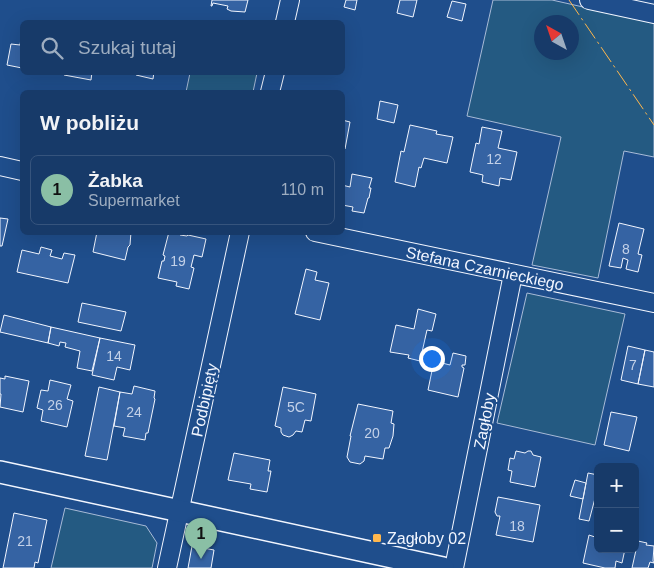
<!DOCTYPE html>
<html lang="pl">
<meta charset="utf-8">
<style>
:root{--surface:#173a69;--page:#20416f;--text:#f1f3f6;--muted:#9eadc0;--line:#36547d;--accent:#8abfa5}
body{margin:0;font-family:Helvetica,sans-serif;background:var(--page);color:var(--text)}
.controls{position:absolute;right:15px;bottom:15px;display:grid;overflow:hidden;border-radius:8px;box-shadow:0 5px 20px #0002}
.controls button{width:45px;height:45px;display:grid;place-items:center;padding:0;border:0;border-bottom:1px solid var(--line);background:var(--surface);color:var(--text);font:25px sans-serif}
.compass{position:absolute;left:534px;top:15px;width:45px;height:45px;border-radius:50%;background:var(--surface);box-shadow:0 5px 20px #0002;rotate:320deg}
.you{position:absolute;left:431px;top:358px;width:18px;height:18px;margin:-12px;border:4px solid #fff;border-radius:50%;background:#1a73e8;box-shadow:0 0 0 8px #1a73e833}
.badge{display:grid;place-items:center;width:32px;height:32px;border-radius:50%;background:var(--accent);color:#111;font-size:16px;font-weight:700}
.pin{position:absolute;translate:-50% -41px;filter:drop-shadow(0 1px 2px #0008)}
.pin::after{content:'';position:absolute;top:26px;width:18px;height:15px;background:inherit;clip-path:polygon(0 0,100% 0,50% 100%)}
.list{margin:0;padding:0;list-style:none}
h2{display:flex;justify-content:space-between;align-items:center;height:65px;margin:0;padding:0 20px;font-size:21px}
h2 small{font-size:16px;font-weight:400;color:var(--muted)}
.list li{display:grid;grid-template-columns:32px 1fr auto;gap:15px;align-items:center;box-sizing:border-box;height:70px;margin:0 10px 10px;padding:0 10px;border:1px solid var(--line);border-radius:8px}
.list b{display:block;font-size:19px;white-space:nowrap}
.list p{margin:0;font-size:16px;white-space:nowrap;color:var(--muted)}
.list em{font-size:16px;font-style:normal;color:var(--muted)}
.icon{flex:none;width:28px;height:28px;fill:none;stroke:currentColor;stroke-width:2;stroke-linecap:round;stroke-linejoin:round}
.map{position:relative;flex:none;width:654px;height:568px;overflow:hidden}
.search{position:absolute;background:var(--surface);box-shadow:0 5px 20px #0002;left:20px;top:20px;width:325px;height:55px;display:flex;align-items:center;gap:12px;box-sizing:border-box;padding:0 18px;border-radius:8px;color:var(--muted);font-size:19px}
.panel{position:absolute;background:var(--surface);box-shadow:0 5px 20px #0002;left:20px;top:90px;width:325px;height:145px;border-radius:8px}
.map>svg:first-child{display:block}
.green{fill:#245a82;stroke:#a8bbd7;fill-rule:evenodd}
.building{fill:#3563a3;stroke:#f2f6ff}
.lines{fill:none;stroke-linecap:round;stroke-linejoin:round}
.minor-casing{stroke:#f2f6ff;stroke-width:20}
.tertiary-casing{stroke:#f2f6ff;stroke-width:24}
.minor{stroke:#1f4e8c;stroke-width:18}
.tertiary{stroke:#1f4e8c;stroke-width:21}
.power{stroke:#ffb74d;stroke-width:1;stroke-dasharray:18 4 2.5 4;stroke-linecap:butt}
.poi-dot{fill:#ffb74d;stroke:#1f4e8c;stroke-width:2}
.labels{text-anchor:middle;stroke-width:4;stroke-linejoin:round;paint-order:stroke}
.number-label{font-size:14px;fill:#c3d1e8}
.street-label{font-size:16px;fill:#f2f6ff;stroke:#1f4e8c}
.poi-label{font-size:16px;fill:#f2f6ff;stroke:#1f4e8c;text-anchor:start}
</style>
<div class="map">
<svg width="654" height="568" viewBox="0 0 654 568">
<rect width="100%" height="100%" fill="#1f4e8c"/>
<path class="green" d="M493,0H552L654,23V157L624,151L598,278L532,265L561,137L467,116ZM542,22H572V52H542Z
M190,73V72L257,73L253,92H186Z
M527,293L625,314L595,445L497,423Z
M65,508L146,526L157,543L152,568H51Z"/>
<path class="building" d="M212,0H248L245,12L231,11L227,9L228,6L213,3L212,6H211Z
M346,0H357L355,10L344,7Z
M400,0H417L413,17L397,13Z
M452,1L466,4L462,21L447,17Z
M21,39H22V68L7,65L11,44L20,45Z
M64,72H92L91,80L64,75Z
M136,72H154L153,79L136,75Z
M380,101L398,105L394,123L377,119Z
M342,120L350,122L345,149L342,148Z
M410,125L437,131L436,134L453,137L447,163L424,158L421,168L419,167L415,187L395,182L401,151L404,152Z
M482,127L502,131L498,148L517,152L511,180L500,178L499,186L482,182L483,175L470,172L476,143L479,144Z
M352,174L372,178L369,188H371L369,198H368L364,213L352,211L353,207L342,205V185L350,187Z
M0,218L8,219L2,246H0Z
M619,223L644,229L638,254L642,255L638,272L626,269L628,260L623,258L621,268L609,266Z
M97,232H131L130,245L128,247L125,260L93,252Z
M169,232H178L181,233L180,235L187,236L188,235L206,239L202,257L194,255L191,267L194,268L189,289L176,286L177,282L158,278L162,261H164L165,256L163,255Z
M41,247L52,250L50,256L62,259L64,253L75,255L68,283L17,272L22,250L39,254Z
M306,269L317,272L315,280L329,283L320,320L295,314Z
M82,303L126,312L121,331L78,322Z
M418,309L436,314L432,331L427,330L420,361L408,358L409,355L390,352L396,325L414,329Z
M4,315L51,327L48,343L0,332Z
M51,327L100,338L92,371L77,368L80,351L65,347L66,343L60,342L59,346L48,343Z
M100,338L135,345L130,370L117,367L114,380L92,375Z
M628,346L645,350L638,384L621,380Z
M645,350L654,352V387L638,384Z
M453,353L466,356L465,365H462V367L464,368L458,397L428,390L434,361L450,365Z
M5,376L29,381L23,412L0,407L1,394H0V378L5,379Z
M50,380L71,385L67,399L73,401L67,427L41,421L43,410L37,408L41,390L48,391Z
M134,386L155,391L154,398L155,399L148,433H146L145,440L123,436L125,428L114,426L120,392L132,394Z
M99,387L120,392L107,460L85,456Z
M283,387L316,394L311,421L305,420L302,432L296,431L293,435L289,437L283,435L281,432V428L275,426Z
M358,404L393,411L391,423L394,424L393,436L389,448H385L383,459L365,456L364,461L360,464L350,462L347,457L351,436H350Z
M611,412L637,417L629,451L604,445Z
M516,451L525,453L528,451H531L533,455L541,457L535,487L510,482L512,471L508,470L510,458L514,459Z
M234,453L270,460L268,471H271L267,492L250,489L251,484L228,480Z
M588,473L598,475V487L589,521L579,519Z
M575,480L586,483L583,499L570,496Z
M498,497L540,505L533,542L496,535L500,516H497L495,512Z
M14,513L47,520L38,563L35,562L34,568H3Z
M589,535L598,538V549H625L622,563L616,561L615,568H605L583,563Z
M638,541L647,543L646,545L654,546L653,561L654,563L650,562L648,568H632Z
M192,546L214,550L211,568H188Z"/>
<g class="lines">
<defs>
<path id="minor" d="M589,0L654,14
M285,22L290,0
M270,92L275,72
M0,166L22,171
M315,232L654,303
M167,568L240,232
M454,568L513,274"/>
<path id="tertiary" d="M0,472L443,568"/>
</defs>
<use href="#minor" class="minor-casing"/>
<use href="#tertiary" class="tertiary-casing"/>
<use href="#minor" class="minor"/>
<use href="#tertiary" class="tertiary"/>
<path class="power" d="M569,0L654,125"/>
</g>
<rect class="poi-dot" x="372" y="533" width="10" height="10" rx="2.5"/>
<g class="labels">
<g class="number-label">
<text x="494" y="164">12</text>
<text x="626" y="254">8</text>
<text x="178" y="266">19</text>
<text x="114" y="361">14</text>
<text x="633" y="370">7</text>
<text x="55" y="410">26</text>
<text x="296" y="412">5C</text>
<text x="134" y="417">24</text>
<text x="372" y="438">20</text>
<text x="517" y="531">18</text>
<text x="25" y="546">21</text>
</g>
<g class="street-label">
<text transform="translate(485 268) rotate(12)" y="6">Stefana Czarnieckiego</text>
<text transform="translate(204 400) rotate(-78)" y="6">Podbipięty</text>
<text transform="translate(484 421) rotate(-79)" y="6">Zagłoby</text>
</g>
<g class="poi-label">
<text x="387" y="544">Zagłoby 02</text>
</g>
</g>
</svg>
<div class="controls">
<button>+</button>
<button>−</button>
</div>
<svg class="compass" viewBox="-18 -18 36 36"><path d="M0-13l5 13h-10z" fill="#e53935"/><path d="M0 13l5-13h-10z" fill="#9eadc0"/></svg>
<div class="you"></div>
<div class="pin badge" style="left:201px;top:559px">1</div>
<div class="search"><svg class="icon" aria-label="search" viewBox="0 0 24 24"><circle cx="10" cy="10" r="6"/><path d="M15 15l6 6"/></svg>Szukaj tutaj</div>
<section class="panel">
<h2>W pobliżu<small></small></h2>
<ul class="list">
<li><span class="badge">1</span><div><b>Żabka</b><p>Supermarket</p></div><em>110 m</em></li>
</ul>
</section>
</div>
